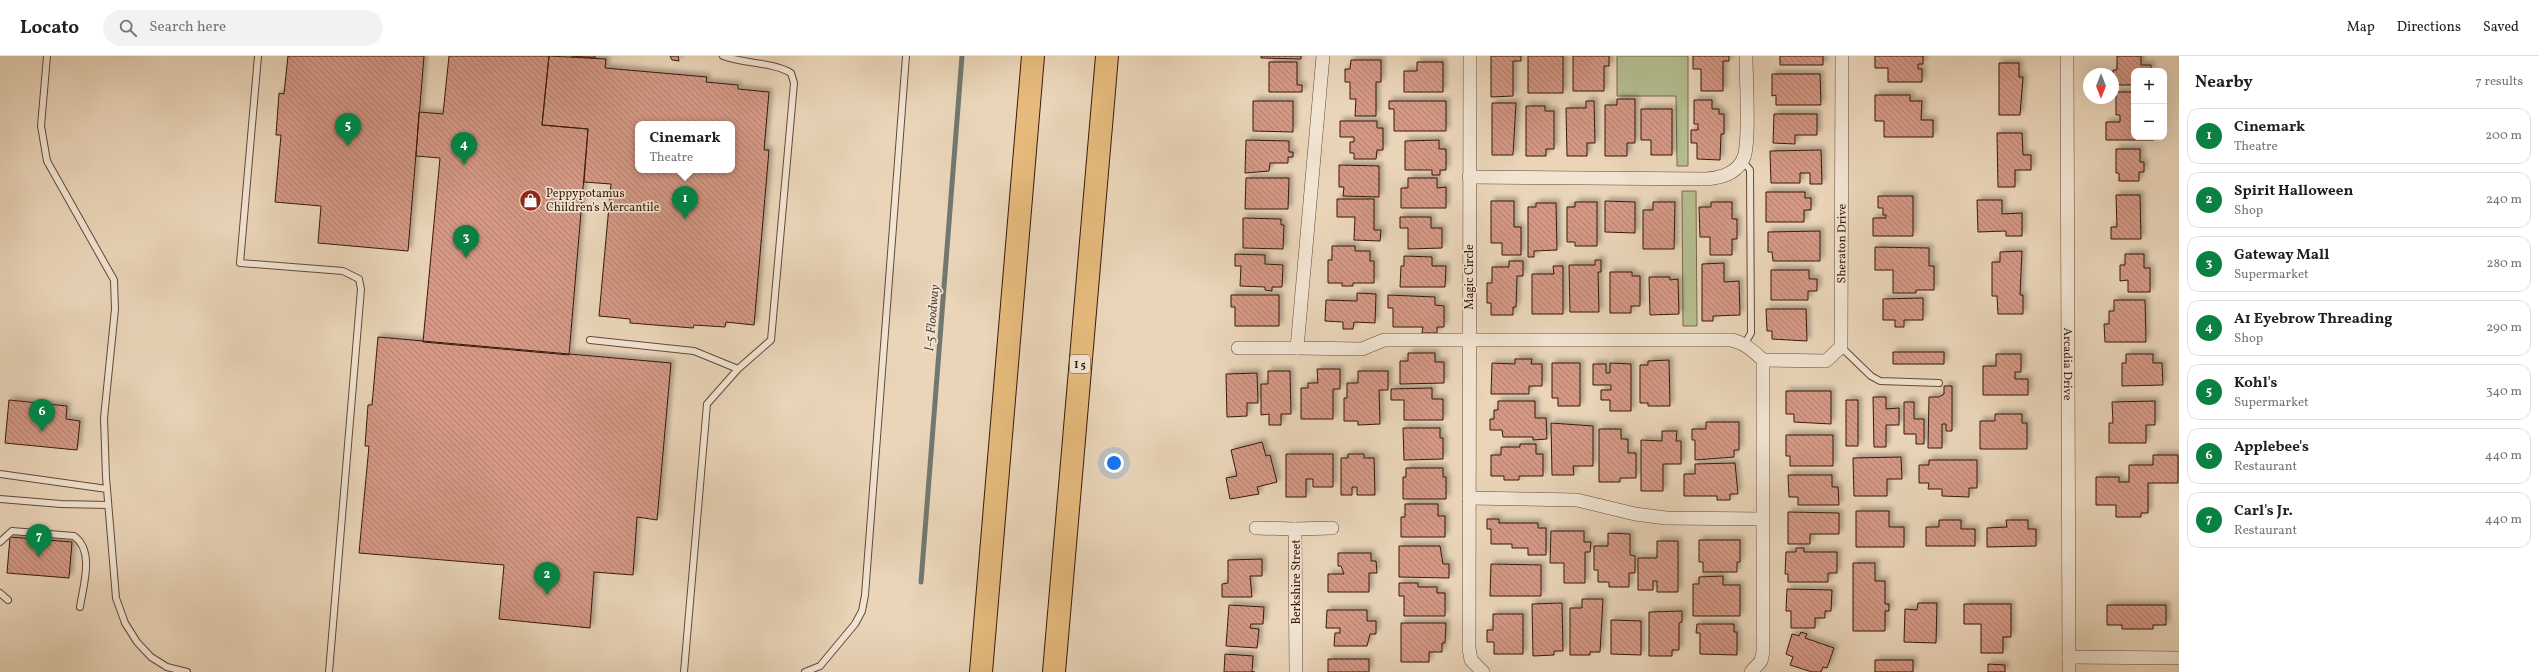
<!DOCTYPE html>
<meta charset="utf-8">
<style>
:root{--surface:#fff;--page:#f2f2f2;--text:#202124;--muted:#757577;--line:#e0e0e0;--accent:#0b8043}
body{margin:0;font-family:Vollkorn,serif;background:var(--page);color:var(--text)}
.controls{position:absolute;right:12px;top:12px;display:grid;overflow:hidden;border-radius:8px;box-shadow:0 4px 16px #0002}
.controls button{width:36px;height:36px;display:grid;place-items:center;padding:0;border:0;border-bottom:1px solid var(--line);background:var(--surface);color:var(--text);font:20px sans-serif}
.compass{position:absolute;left:2083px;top:12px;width:36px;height:36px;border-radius:50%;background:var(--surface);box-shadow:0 4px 16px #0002;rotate:180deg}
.you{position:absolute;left:1114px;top:407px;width:14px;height:14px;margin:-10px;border:3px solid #fff;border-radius:50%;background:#1a73e8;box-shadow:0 0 0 6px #1a73e833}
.badge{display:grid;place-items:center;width:26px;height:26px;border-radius:50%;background:var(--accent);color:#fff;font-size:13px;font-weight:700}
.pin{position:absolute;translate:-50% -33px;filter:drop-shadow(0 1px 2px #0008)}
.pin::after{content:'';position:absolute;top:21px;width:14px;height:12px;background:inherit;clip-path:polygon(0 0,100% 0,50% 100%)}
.popup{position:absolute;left:635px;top:65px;width:100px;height:52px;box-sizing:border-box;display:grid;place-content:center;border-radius:8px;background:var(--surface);filter:drop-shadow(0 1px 3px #0005);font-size:13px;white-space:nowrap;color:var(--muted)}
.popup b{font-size:15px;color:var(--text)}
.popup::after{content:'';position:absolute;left:50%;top:100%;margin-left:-8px;border:8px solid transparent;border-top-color:var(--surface)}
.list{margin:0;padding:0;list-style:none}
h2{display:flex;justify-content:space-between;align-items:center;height:52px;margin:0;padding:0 16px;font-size:17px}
h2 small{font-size:13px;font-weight:400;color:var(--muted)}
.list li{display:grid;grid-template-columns:26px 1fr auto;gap:12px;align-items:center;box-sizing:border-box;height:56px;margin:0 8px 8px;padding:0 8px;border:1px solid var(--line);border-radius:12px}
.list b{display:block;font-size:15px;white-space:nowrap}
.list p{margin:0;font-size:13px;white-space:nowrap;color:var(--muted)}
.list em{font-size:13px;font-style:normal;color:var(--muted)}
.icon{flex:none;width:22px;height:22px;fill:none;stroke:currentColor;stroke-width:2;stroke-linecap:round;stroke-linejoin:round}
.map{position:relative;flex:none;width:2179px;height:616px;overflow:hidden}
header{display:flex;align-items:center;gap:24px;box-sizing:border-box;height:56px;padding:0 20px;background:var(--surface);border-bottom:1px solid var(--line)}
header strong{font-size:19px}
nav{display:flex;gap:22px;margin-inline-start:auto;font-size:14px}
.search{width:280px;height:36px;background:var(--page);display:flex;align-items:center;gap:10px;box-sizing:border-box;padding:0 14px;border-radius:22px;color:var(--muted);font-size:15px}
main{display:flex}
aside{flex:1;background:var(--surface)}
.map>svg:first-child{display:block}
.green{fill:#b5be91;stroke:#776c4e}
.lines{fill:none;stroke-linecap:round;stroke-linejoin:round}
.stream{stroke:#72786f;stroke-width:5}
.building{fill:url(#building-back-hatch);stroke:#39190b;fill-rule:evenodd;filter:url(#shadow)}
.service-casing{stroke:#654836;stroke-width:8}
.minor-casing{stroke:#654836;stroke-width:14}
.motorway-casing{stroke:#39190b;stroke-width:24}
.service{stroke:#f1e4d2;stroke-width:6}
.minor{stroke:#f1e4d2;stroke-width:13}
.motorway{stroke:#e5ba7c;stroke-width:22}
.labels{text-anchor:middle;stroke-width:3.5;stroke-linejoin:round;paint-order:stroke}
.shield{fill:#f1e4d2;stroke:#705647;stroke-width:1}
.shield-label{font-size:11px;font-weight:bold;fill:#39190b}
.poi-label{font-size:12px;fill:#39190b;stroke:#f1e4d2;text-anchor:start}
.street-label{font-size:12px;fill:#39190b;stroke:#f1e4d2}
.water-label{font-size:13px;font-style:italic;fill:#56493d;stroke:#f1e4d2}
</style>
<header>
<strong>Locato</strong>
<div class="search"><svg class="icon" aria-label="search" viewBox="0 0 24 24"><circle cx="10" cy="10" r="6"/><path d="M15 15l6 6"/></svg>Search here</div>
<nav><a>Map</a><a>Directions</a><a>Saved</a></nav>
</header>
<main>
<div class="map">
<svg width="2179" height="616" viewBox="0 0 2179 616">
<defs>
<pattern id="building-back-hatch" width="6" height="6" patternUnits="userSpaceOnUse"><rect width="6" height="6" fill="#d69885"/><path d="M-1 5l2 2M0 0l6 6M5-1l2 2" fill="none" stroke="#af7b6b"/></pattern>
<filter id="shadow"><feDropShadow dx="3.5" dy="-3.5" stdDeviation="2" flood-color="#0004"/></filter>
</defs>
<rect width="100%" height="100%" fill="#ead5b9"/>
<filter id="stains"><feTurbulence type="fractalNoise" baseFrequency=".005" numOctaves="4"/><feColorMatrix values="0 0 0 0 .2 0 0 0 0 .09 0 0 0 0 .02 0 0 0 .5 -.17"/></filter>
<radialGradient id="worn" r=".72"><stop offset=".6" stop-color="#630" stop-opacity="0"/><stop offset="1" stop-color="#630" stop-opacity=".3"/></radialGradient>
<path class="green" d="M1617,0H1688V110H1677L1676,40H1617Z
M1682,135H1696L1697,270H1683Z"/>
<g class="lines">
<path class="stream" d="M921,526L962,0"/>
</g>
<path class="building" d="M288,0H424L408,195L318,187L321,150L275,146L281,79H276L279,37L284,38Z
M449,0H549L542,69L588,73L569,299L423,286L440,102L416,100L419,56L443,58Z
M549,0L606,3L605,12L707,21L706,26L738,29V33L769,36L764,94H769L754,269L726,266L725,271L694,269L693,272L630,267V263L599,260L611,128L584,126L588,73L542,69ZM638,68H732V114H638Z
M571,0H595V2Z
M670,0H678L679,5L672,4Z
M1261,0H1301V3L1261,2Z
M1491,0H1521V5H1513V40L1491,41Z
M1528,0H1563V37H1528Z
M1573,0H1609V10H1604V35H1573Z
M1693,0H1729V5H1723V35H1701V13H1693Z
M1780,0H1823V9H1780Z
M1875,0H1923V8H1918V13H1922V26H1888V12H1875Z
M2117,0H2141V9H2151V15H2134V29H2116V20H2113V14H2117Z
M1351,4H1381V26H1376V60H1355L1356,43H1350V26H1345V13H1350Z
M1269,6H1297V29H1302V36H1269Z
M1417,6H1443V36H1404V15H1417Z
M1999,7H2019V21H2023L2020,59H1999Z
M1772,18H1820L1821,49H1776V39L1772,40Z
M2116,36H2134V81H2154V84H2106V66H2120V59H2116Z
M1875,39H1910V45H1922L1921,64H1933V81H1884V65H1875Z
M1617,43H1635V87H1627V100H1605V49H1617Z
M1694,44H1712V53H1719V58H1724V78H1721L1720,104L1697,103V87H1691V74H1698V68H1694Z
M1253,45H1293V76L1253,75Z
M1389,45H1446V75H1394V53H1389Z
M1586,45H1594L1595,87H1587V100H1567L1566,52H1586Z
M1492,47H1516L1513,99H1492Z
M1526,50H1545V55H1554V93H1546V100H1526Z
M1641,53H1672V99H1651V84H1641Z
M1774,58H1817V79H1795V88L1773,87Z
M1340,65H1377V72H1383V94H1377L1376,103H1354V97H1350V86H1354V81H1340Z
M1997,77H2022L2023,99H2031V114H2015V131H1998Z
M1246,84L1289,85V96H1293V101H1288V107H1270L1269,115L1245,117Z
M1439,84V93H1446V114H1440V119H1432V114H1405V85Z
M2116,93H2140V106H2144V116H2139V125H2119V117H2116Z
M1821,94L1822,128H1810V117H1800V127H1771L1770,95Z
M1339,109L1379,110V141L1343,140L1344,131H1339Z
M1246,122H1289L1288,153H1245Z
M1408,122H1437V132L1446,131V152H1401V132H1408Z
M1766,136H1805V142H1811V154H1804V166H1766Z
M2116,139H2140L2141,183H2111V171H2117Z
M1878,140H1913V180H1873V162H1886V159H1883V152H1878Z
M1337,143H1374V174H1381L1380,185L1354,184L1355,161H1337Z
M1977,144H2002V158L2022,157V180H2006V175L1978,176Z
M1491,145H1514V171H1521V199H1502V187H1491Z
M1605,145L1635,146V177L1605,176Z
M1575,146H1597V190H1575V186H1567V151H1575Z
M1653,146H1675L1674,193H1643V154H1653Z
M1711,146H1732V163H1737V183H1732V199H1710V181H1700L1699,151H1711Z
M1536,147H1556L1557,194L1534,195V201H1528V151H1536Z
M1400,161H1431V172H1442V192L1408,193V172H1400Z
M1243,162L1281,163V169H1284L1283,193L1243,192Z
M1820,175V205H1773L1772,196H1768V176Z
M1332,190H1355V195H1370V205H1374V227H1353V230H1342V227H1328V204H1332Z
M1875,191L1929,192V210H1934V234H1916V237H1893V214H1875Z
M2022,195L2020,239H2023V258H1998L1997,240H1992V206H2000V196Z
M1235,198L1265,199V208L1283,209L1282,231H1272V235L1265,234V231L1240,230L1241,210H1235Z
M2125,198H2144V212H2150V236H2128V224L2120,225V209H2125Z
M1404,200L1432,201V210H1446L1445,231H1400L1401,210H1404Z
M1595,204H1601V216H1598L1599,256H1570L1569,209H1595Z
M1509,205H1523V220H1517L1516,251H1513V259H1491V247H1487V227H1492V211H1509Z
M1724,207V226L1739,225L1740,259L1713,260V265H1702V208Z
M1553,210H1563V258H1532V218H1554Z
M1771,214H1809V223H1817V235H1808V244H1771Z
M1610,216H1632V220H1640V250H1631V257H1610Z
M1649,221H1670V224L1678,223L1679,258L1650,259Z
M1357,237L1376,238L1375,267L1354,266L1353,273H1343V266L1325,265L1326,244L1357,245Z
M1231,239H1279V270H1235V251H1231Z
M1388,239L1435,241V249L1444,250V271H1437V277H1422L1423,271H1393V252H1388Z
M1923,242V264H1904V271H1895V264H1883V243Z
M2114,244H2145L2146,286H2105L2104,268H2109V255H2114Z
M1766,253H1806L1807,285L1772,283V275H1767Z
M378,281L671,307L657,464L637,461L633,519L594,516L590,572L499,563L504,509L359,497L369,390H365L368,349H372Z
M1893,296H1944V308H1893Z
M1408,297H1435V306H1444V327L1400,328V305H1408Z
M1996,298H2021V316H2015V323H2028V339H1983V310H1996Z
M2126,298H2153V307H2162L2163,329L2122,330V307H2126Z
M1515,303H1532L1531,308H1542V330H1529V338H1491L1492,307L1515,308Z
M1669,304L1670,350H1648V347H1640V309H1648V305Z
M1552,307H1580V350H1558V342H1552Z
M1610,307L1631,308V355H1610V344H1601V334H1611V329H1593V308H1606V317H1610Z
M1317,313H1340V333H1333V363H1301V332H1308V327H1318Z
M1268,315H1290L1291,358H1281V369H1269V358L1261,359V328H1268Z
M1358,315H1388V334H1379L1380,368L1358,369V365H1344V342H1347V327H1358Z
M1257,317L1258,347H1247V360L1227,361L1226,318Z
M1944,330H1952V375H1946V368H1942V392H1928L1929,341H1939L1944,338Z
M1432,332V343H1443V364H1404V344H1391V333Z
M1786,335H1831V368L1794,366V358H1786Z
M1873,341H1886V353L1899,352V369H1886V391H1874Z
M9,344L67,350L66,363L80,365L77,394L5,387Z
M1846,344H1858V390H1846Z
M1498,345H1535V362H1546L1547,383L1533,384V381H1503L1502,374H1490V363H1494V354H1498Z
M2155,345V369H2146V387H2109V367H2113L2112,346Z
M1904,346H1914V363H1924V388H1916V378H1904Z
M1995,358H2022V367H2027V393H1980V365H1995Z
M1706,366H1739V394H1734V401L1695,404V384H1692V373H1706Z
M1551,367L1593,370V410H1573L1574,419H1552Z
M1403,372H1440V382H1443V403L1404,404Z
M1599,373H1621V383H1628V397H1636V422H1620V426H1599Z
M1662,375H1677L1676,385H1681V408H1663V435H1641V384L1662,385Z
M1786,379H1833V410H1790V400H1786Z
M1262,386L1266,400L1270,399L1277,426L1257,431L1259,438L1230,443L1226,422L1237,420L1231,394Z
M1520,388H1536V398H1543V420H1519V424H1504V420H1491V399H1501V391H1520Z
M1286,398H1333V431H1313V423H1306V441H1286Z
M1348,398H1364V402H1374L1375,439H1357V431H1352V439H1341V402H1348Z
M2153,399H2178V427H2148V457H2141V461H2116V449H2096V421H2119V426H2129V409H2153Z
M1901,401L1902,423H1887V440H1854L1853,402Z
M1929,404H1977V432H1969V441L1942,440V433H1928L1929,427H1919V409H1929Z
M1735,407L1738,438H1730V444H1717V440H1684V418H1695V408Z
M1406,412H1443V421H1446V443H1403V421H1406Z
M1788,419H1832V431H1838L1839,449H1798V441H1789Z
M1405,448H1438V460H1445V481H1401V461H1405Z
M1856,455H1889V471H1904V491H1856Z
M1788,456L1839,457V478H1810V488H1788Z
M1487,463H1499V467H1538V472H1546V499H1528V492H1512V488H1491V473H1487Z
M1939,464H1961V473H1975V490H1926V471H1939Z
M2006,464H2028V473H2036V490L1987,491V472L2007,471Z
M1551,475H1584V486H1591L1590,496H1585V527H1564V507H1550Z
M1608,477L1630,478V499L1635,500V517H1629V531H1609V526H1598V514H1594V490H1608Z
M10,481L72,486L69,522L7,517Z
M1699,484H1740V506H1737V516H1703V506H1699Z
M1657,485H1678V536H1657V525H1653V534H1638V502H1657Z
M1399,490H1440L1443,508H1449V522L1399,521Z
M1796,492H1804V496H1837V517H1828V526H1788V518H1785L1786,496H1796Z
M1338,497H1371V505H1376L1377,517H1369V536H1328V518H1344L1341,510H1338Z
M1262,503V520H1250L1252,541H1222V528L1228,527V504Z
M1853,507H1875V525H1885V548H1889V555H1885V575H1853Z
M1491,508L1541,509V540H1490Z
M1723,520V529H1740V560H1693V528H1699V521Z
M1399,527H1418V531H1437V537H1445V560H1404V540H1399Z
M1787,533L1832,534L1831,555H1825V562H1815V572H1791V555H1786Z
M1582,543H1603L1600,596H1590V599H1570V552H1582Z
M1562,547L1563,595H1554V599L1533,600L1532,548Z
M1918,547H1937L1936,587L1904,586L1905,553L1917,554Z
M1964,548H2011V581H2003V597H1981V568H1964Z
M1229,549L1264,551L1263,568H1251L1250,572L1259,573L1257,592L1226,590Z
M2107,549H2166V569H2153V573H2122V569H2107Z
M1327,554H1367V565H1376V578H1370L1367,590H1334L1335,577H1340V572H1326Z
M1682,555V566L1679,567V594H1672V600H1649V556Z
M1493,558H1523V598H1494V586H1487V574H1493Z
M1611,564L1641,565V599L1611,598Z
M1401,567H1446L1445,587H1442V596H1429V606H1401Z
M1697,568H1734V576H1737V599L1700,598V577H1696Z
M1801,576L1807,578L1805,582L1834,592L1827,612L1823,611L1821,616H1812L1790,609L1793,601L1786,598L1792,578L1799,580Z
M1225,598L1253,600L1252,616H1255H1224Z
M1328,603H1369V616H1328Z
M1875,604H1913V616H1875Z
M1988,608L2005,609V616H1988Z"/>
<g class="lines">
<defs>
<path id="service" d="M47,0L41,70L47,105L114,224L115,253L104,362L106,421L116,542L125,567L137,586L151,601L167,611L187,616
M258,0L240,207L343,215L359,223L361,233L329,616
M1742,104L1750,114L1751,277L1744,289
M590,284L694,295L738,313
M1841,291L1871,320L1880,325L1939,327
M0,418L107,433
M0,443L61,448L108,449
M0,486L12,475L74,480C95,495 83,530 80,551
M0,537L8,544
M684,616L707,348L738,313L771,284L794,27L791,17C772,6 745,8 723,0
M805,616L820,610L855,568L862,555L865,539L906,0"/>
<g id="minor">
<path d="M1323,0L1297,292L1362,293L1384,284H1731C1744,286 1754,296 1763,304V596L1761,605L1751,616"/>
<path d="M1470,0L1469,593L1471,604L1483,616"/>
<path id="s1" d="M2067,0L2069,616"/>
<path d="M1469,121L1706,123C1721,122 1738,117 1744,101C1750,85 1746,21 1746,0"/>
<path d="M1238,292H1297"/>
<path id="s2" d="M1763,304L1826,305L1841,291L1842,0"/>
<path d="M1469,442L1577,444L1635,458L1666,462L1762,463"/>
<path d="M1256,472L1295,473"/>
<path d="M2069,601L2179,602"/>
<path d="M1296,616L1295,473L1332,472"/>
</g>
<path id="motorway" d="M981,616L1033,0
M1054,616L1107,0"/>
</defs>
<use href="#service" class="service-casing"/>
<use href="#minor" class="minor-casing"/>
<use href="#motorway" class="motorway-casing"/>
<use href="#service" class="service"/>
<use href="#minor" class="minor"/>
<use href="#motorway" class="motorway"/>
</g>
<defs>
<symbol id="shop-disc" viewBox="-11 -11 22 22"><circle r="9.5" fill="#8f2418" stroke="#f1e4d2"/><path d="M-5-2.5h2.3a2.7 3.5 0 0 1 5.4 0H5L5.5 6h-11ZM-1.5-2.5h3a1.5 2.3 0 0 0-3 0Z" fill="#fff"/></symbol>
</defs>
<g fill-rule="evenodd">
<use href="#shop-disc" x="518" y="132" width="25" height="25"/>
</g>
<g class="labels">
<rect class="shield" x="1070" y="299" width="20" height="18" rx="3"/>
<g class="shield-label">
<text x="1080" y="312">I 5</text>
</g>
<g class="poi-label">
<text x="546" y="141">Peppypotamus<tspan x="546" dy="14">Children's Mercantile</tspan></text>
</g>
<g class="street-label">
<text dy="4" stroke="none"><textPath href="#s2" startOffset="187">Sheraton Drive</textPath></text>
<text transform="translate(1469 221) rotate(-90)" y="4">Magic Circle</text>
<text dy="4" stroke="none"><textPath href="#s1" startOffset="308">Arcadia Drive</textPath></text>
<text transform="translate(1296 526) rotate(-90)" y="4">Berkshire Street</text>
</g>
<g class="water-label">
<text transform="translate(931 262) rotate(-85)" y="5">I-5 Floodway</text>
</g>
</g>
<rect width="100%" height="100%" filter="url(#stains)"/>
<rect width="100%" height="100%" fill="url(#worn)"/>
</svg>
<div class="controls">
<button>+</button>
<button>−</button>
</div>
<svg class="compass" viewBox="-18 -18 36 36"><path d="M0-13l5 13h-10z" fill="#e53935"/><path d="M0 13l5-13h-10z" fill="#757577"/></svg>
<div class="you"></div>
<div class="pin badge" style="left:685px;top:163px">1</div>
<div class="popup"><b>Cinemark</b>Theatre</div>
<div class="pin badge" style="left:547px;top:539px">2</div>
<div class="pin badge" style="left:466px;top:202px">3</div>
<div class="pin badge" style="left:464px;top:109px">4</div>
<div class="pin badge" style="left:348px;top:90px">5</div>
<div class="pin badge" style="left:42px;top:376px">6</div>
<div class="pin badge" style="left:39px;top:501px">7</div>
</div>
<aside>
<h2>Nearby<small>7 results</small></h2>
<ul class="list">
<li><span class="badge">1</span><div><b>Cinemark</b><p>Theatre</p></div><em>200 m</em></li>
<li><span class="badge">2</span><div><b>Spirit Halloween</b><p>Shop</p></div><em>240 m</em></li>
<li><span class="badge">3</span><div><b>Gateway Mall</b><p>Supermarket</p></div><em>280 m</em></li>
<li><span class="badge">4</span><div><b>A1 Eyebrow Threading</b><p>Shop</p></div><em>290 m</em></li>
<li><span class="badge">5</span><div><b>Kohl's</b><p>Supermarket</p></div><em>340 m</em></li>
<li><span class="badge">6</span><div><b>Applebee's</b><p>Restaurant</p></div><em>440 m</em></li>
<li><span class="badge">7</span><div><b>Carl's Jr.</b><p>Restaurant</p></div><em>440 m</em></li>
</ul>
</aside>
</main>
